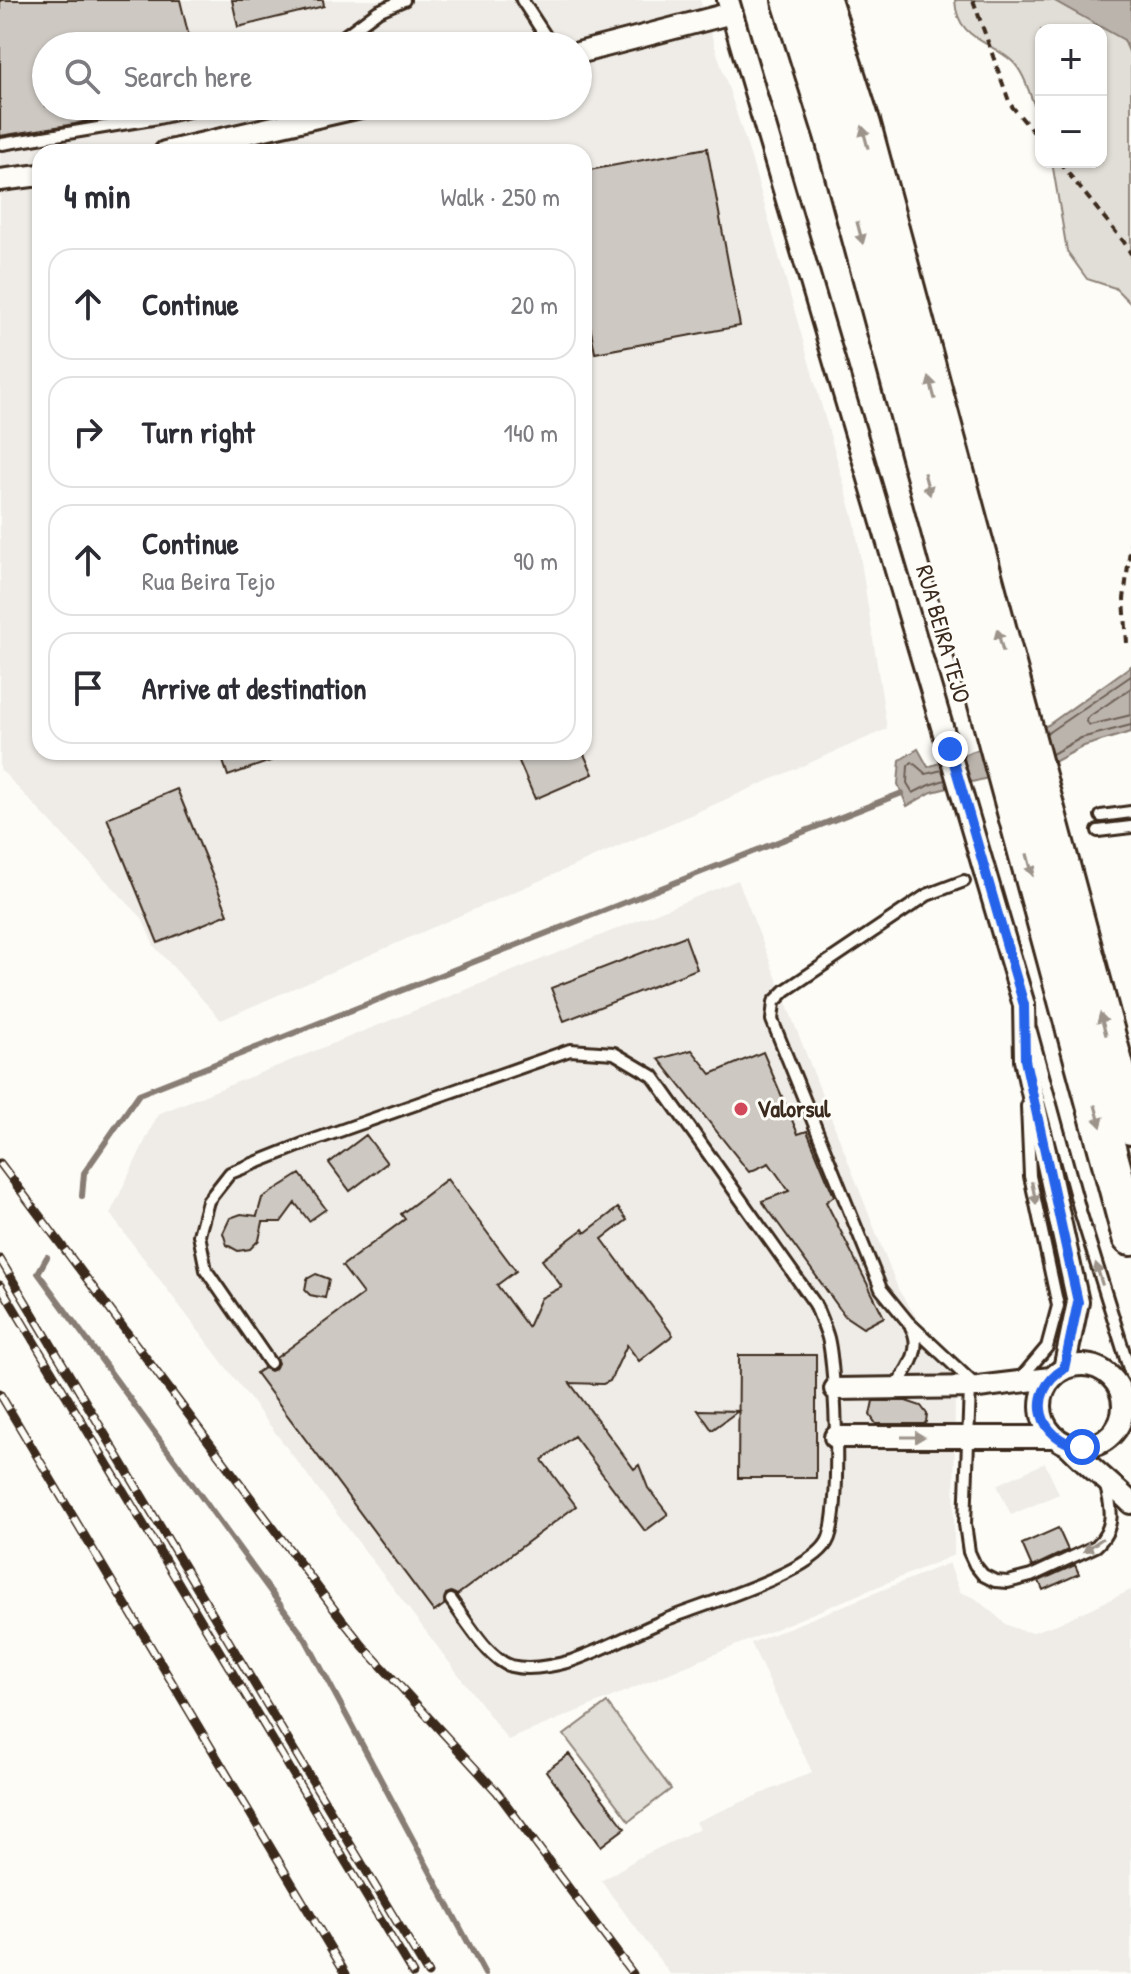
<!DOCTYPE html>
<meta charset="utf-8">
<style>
:root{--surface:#fff;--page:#f2f2f3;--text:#2b2b33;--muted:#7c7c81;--line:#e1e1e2}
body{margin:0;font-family:"Patrick Hand",sans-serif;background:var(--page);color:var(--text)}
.controls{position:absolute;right:24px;top:24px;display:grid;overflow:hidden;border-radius:16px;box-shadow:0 2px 6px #0004}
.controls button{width:72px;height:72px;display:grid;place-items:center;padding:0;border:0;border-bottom:2px solid var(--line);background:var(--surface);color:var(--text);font:40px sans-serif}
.stop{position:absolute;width:24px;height:24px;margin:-18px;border:6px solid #2563eb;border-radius:50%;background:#fff}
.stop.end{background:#2563eb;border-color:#fff;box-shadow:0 2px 8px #0008}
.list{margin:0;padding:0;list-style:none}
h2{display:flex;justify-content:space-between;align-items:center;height:104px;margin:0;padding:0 32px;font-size:34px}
h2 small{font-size:26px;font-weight:400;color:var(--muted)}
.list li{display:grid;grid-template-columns:52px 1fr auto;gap:24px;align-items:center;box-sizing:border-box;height:112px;margin:0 16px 16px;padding:0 16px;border:2px solid var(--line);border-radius:24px}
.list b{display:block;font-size:30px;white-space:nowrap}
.list p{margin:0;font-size:26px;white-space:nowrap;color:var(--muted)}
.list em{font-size:26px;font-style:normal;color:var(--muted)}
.icon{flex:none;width:44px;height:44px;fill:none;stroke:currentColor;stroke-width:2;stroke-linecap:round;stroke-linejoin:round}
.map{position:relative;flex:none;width:1131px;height:1974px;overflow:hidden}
.search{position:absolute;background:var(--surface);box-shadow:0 2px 6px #0004;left:32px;top:32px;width:560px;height:88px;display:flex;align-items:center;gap:20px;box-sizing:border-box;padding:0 28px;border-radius:44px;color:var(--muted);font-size:30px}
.panel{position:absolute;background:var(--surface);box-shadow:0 2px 6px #0004;left:32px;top:144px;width:560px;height:616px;border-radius:24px}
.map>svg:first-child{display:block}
.built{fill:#efece7;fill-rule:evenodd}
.green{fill:#e1ded7;stroke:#8e847a;stroke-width:2}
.water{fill:#bbb4ad;stroke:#887d74;stroke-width:2}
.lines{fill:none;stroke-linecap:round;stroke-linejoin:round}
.shore{stroke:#6e6157;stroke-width:2}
.stream{stroke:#887d74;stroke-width:6}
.building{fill:#cdc8c2;stroke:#3b2a1e;stroke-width:2}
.lane-casing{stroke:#3b2a1e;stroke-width:16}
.street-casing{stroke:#3b2a1e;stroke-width:26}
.highway-casing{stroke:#3b2a1e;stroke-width:42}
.path{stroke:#3b2a1e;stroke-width:4;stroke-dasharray:8 6;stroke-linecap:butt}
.lane{stroke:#fdfcf7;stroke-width:10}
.street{stroke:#fdfcf7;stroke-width:20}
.highway{stroke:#fdfcf7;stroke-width:36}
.rail-casing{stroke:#3b2a1e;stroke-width:9}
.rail{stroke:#fdfcf7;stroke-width:6;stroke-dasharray:18;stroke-linecap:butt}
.oneway{fill:#9c938a}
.route{stroke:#2563eb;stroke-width:10}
.poi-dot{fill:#d1495b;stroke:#fdfcf7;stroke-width:3}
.labels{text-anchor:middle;stroke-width:6;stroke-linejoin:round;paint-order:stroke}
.street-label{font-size:24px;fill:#3b2a1e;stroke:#fdfcf7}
.poi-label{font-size:24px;font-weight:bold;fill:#3b2a1e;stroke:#fdfcf7;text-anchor:start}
</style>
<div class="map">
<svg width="1131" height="1974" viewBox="0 0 1131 1974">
<rect width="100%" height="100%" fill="#fdfcf7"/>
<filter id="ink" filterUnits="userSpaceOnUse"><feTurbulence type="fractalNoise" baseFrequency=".0125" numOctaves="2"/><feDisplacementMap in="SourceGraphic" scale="16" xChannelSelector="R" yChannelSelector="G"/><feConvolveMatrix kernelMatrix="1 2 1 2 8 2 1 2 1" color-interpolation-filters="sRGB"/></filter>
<g filter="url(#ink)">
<path class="built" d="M0,0H700L751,158L855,523L887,729L221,1020L154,946L142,918L0,769ZM46,46H578V106H46ZM40,152H584V752H40Z
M738,880L899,1291L955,1375L954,1555L508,1740L110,1214L158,1114Z
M1045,1463L1059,1494L1011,1515L997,1485Z
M949,1563L960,1592L975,1598L1007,1625L1023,1631L1033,1632L1057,1624L1131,1590V1974H670L601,1881L640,1857L700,1828L695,1822L812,1772L751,1643Z"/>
<path class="green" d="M955,0H1131V304L1115,288L1087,279L1067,251L1052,162H1101V30H1041V119C1030,102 1028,77 1013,62C989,40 957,40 955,0Z
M607,1703L671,1789L629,1821L564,1735Z"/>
<path class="water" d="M1053,0H1131V56L1124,40Z
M1131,666V732L1084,746L1056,761L932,792L907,806L898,784L900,760L918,749L928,767L1048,725Z"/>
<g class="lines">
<path class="shore" d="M1131,688L1087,718L1086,722L1090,725L1131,715
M1046,734L1131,676
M1052,754L1081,738L1131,725
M942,770L926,774L912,762L908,766L907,783L913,793L929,785L945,780"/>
<path class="stream" d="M82,1196L84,1173L139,1094L902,793
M47,1257L38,1273L306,1640L485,1974"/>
</g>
<path class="building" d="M0,0H180L189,37L151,46H46V106H122L123,112L75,124L0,136Z
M232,0H323L324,6L238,27Z
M707,148L740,326L595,353L584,293V171Z
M220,752H290V754L228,776Z
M515,752H583L593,774L535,799Z
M177,789L228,914L158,943L107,818Z
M685,936L697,969L564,1021L551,988Z
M692,1050L711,1074L763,1052L798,1134L807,1131L834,1196L826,1202L884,1317L863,1328L845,1316L762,1201L789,1191L769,1163L749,1172L659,1059Z
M366,1135L387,1163L350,1191L329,1163Z
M300,1174L326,1209L309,1221L295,1203L281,1222H263L259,1240L250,1249L238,1251L227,1245L223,1233L230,1218L241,1214L257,1216L262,1198Z
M447,1179L516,1271L497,1285L528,1327L541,1298L562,1287L542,1260L583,1229L585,1233L618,1208L627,1220L602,1239L673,1335L639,1361L627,1345L610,1381L603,1384L570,1383L634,1469L639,1465L648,1488L668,1514L645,1531L574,1436L542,1460L576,1506L457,1595L451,1592L446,1594L444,1605L434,1612L256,1373L264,1368L270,1371L275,1369L278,1363L276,1358L363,1294L342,1266L405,1219L401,1214Z
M316,1274L329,1279L325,1298L310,1295L305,1290L307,1279Z
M739,1355H816V1478H738Z
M873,1401H906L921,1406L927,1414L926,1422L924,1424H876L870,1415Z
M698,1410L738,1411L712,1430Z
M1058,1528L1068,1550L1032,1567L1022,1544Z
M1075,1565L1079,1574L1043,1590L1039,1581Z
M569,1754L625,1828L601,1846L546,1771Z"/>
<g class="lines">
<defs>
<path id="lane" d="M522,0L552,46
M331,46L378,11L404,0
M2,144L158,118L211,106
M1101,816L1131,812
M1098,831L1131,827
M964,881L927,895L786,990L774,1002L772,1020L881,1289L908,1322L975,1385
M1031,1031L1080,1211L1131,1375
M270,1363L206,1270L199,1235L208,1201L230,1173L308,1142L570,1050L614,1053L653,1076L815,1304C819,1315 825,1327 828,1338C836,1370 842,1517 827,1542C809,1574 701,1605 665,1620C634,1633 603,1650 571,1661C553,1666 530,1671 511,1666C488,1659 465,1619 451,1600
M1020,1379L1047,1347L1058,1306L1030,1176L1027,1106
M970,1387L965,1524L969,1552L975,1565L983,1575L995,1581L1008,1582L1031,1576L1096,1546C1116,1528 1112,1507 1105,1483
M895,1388C907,1370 924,1349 911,1327"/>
<path id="street" d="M728,0L1024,1005L1025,1060L1078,1302L1064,1369
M578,53L732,13
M165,152L365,106
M0,180L40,175
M1041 1406a41 41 0 1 1 82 0a41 41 0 1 1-82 0Z
M835,1389L978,1387L1051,1378
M835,1437H1055
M1068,1445C1088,1466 1110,1483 1131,1503"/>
<path id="highway" d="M791,0L833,134L1131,1237
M822,0L862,125L1131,1126"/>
</defs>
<use href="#lane" class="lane-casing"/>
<use href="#street" class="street-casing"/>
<use href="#highway" class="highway-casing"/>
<path class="path" d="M973,0L1010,104L1041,141
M1059,162L1124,242L1131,254
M1127,643L1124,599L1131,541"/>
<use href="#lane" class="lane"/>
<use href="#street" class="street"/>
<use href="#highway" class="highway"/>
<defs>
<path id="rail" d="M0,1163L340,1617L363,1646L497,1792L633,1974
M0,1259L428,1974
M0,1285L413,1974
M0,1394L346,1974"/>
</defs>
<use href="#rail" class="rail-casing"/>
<use href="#rail" class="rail"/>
</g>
<defs><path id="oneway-solid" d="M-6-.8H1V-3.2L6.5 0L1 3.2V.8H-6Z" transform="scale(2)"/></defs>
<g class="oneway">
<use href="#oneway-solid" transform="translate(865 137) rotate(-105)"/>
<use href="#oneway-solid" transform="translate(860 233) rotate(75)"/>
<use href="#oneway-solid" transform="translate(932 388) rotate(-105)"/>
<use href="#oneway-solid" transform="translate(927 484) rotate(75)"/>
<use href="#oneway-solid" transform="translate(1000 640) rotate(-105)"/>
<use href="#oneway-solid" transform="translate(1030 865) rotate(75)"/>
<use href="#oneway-solid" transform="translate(1103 1024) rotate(-105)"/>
<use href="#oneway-solid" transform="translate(1098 1116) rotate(75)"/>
<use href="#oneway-solid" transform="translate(1034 1193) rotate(78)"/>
<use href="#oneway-solid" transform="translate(1099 1274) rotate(-107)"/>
<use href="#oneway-solid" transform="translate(913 1437)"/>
<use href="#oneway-solid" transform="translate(1093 1545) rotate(146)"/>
</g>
</g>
<g class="lines" filter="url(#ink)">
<path class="route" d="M950,749L1024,1005L1025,1060L1078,1302L1064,1369C1025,1393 1038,1440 1082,1447"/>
</g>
<circle class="poi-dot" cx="741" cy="1109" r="8"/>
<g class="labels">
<g class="street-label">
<text transform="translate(943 634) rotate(74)" y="8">RUA BEIRA TEJO</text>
</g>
<g class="poi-label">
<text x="757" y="1117">Valorsul</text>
</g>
</g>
</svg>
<div class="controls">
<button>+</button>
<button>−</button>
</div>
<div class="stop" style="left:1082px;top:1447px"></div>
<div class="stop end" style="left:950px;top:749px"></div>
<div class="search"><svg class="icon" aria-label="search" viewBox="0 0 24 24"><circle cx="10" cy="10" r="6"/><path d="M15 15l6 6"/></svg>Search here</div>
<section class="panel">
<h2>4 min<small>Walk · 250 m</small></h2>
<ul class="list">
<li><svg class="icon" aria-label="ahead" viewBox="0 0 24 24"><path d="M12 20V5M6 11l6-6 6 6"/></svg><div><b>Continue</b></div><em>20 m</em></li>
<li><svg class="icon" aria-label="right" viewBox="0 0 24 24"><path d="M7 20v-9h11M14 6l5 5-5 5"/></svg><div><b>Turn right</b></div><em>140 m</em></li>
<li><svg class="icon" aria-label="ahead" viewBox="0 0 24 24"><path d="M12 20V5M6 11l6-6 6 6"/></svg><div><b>Continue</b><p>Rua Beira Tejo</p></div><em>90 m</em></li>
<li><svg class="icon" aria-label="arrive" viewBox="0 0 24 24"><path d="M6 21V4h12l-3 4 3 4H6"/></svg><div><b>Arrive at destination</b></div></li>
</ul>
</section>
</div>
